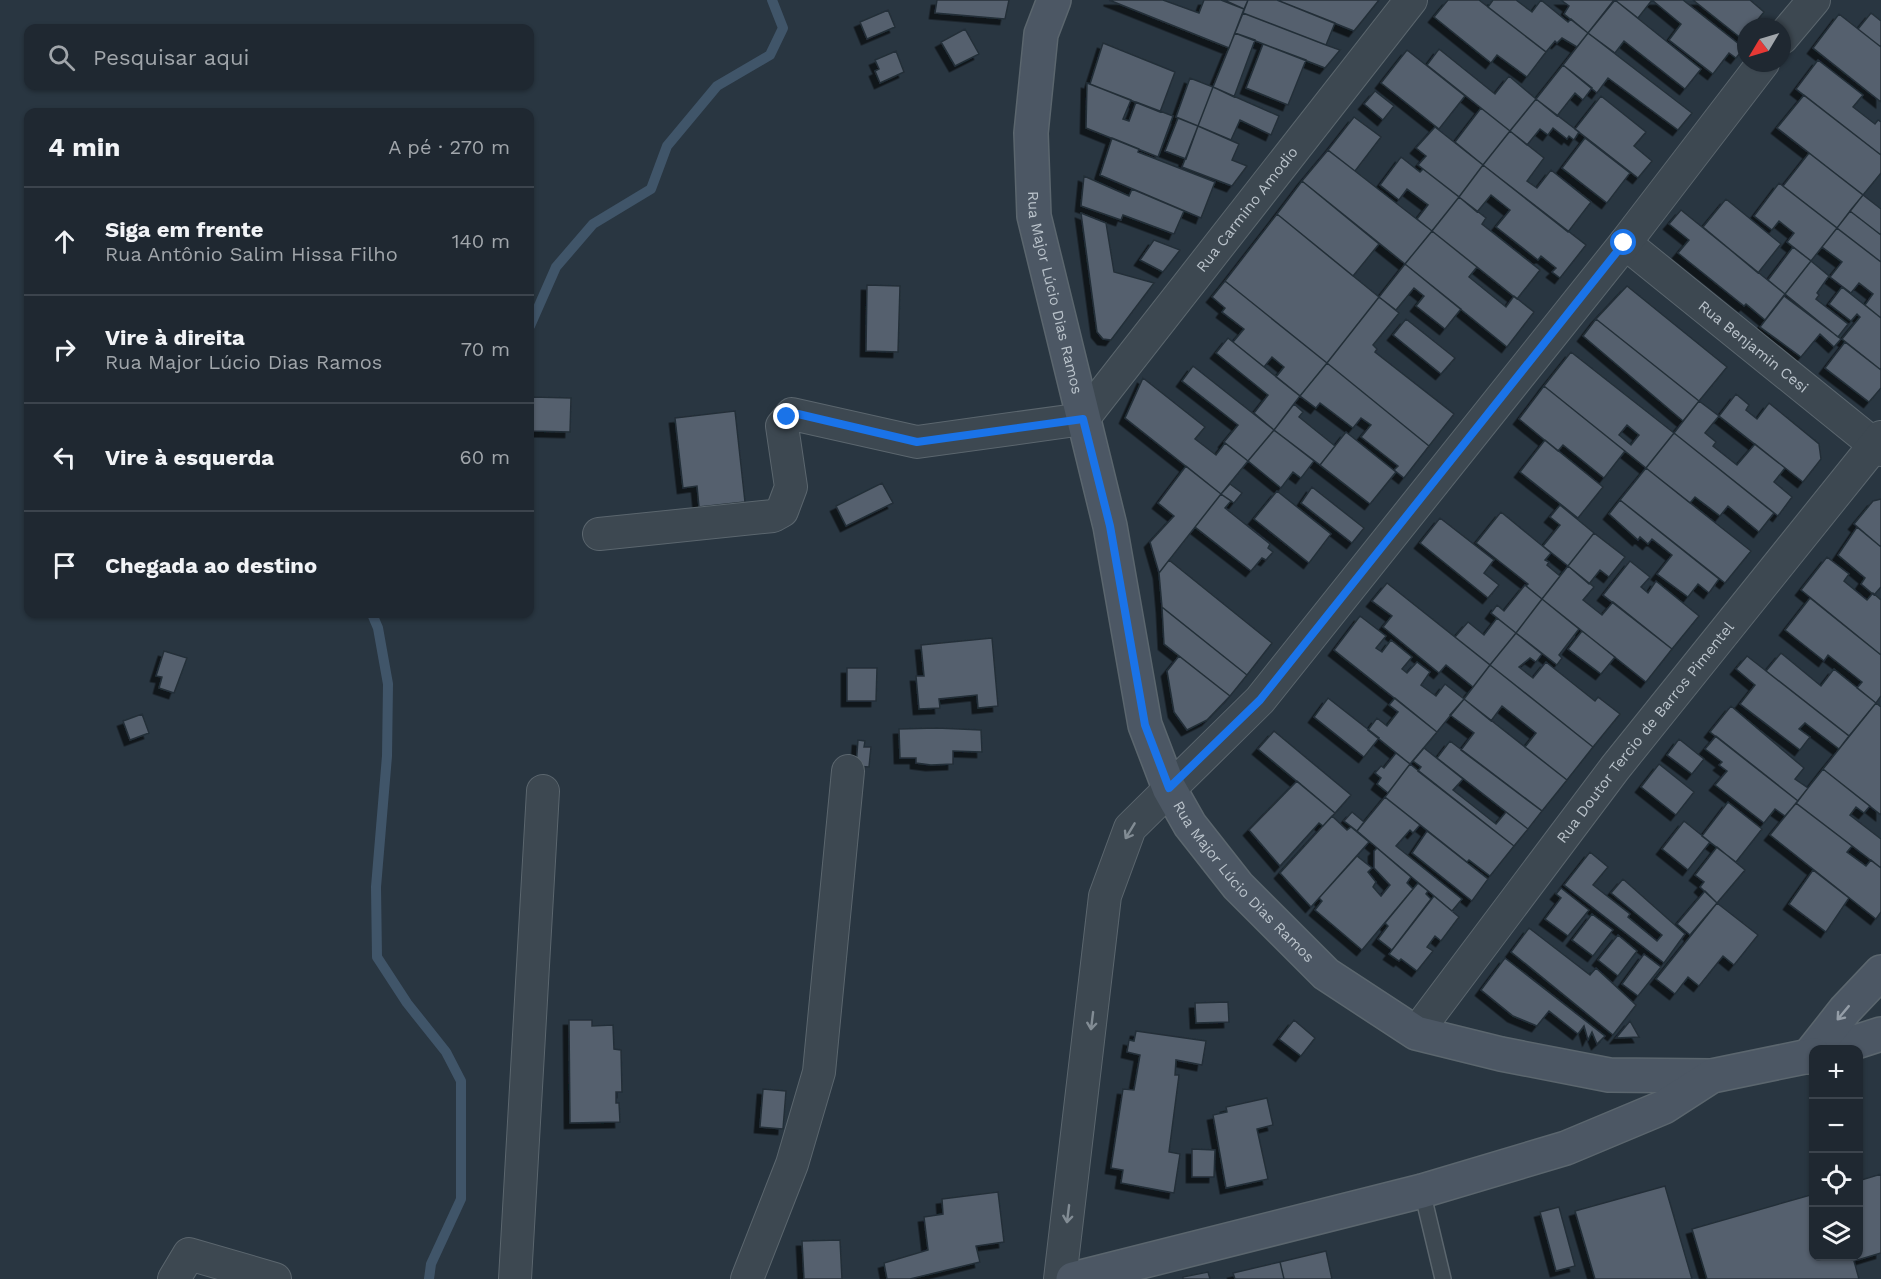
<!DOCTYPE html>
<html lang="pt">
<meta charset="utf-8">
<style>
:root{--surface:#1f2831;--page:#2c343d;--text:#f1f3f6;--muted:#a1a6ab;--line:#3c444d}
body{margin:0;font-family:"Work Sans",sans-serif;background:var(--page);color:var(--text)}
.controls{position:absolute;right:18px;bottom:18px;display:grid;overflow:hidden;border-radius:12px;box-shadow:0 2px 4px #0004}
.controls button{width:54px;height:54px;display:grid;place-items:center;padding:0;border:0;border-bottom:2px solid var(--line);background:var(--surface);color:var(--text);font:30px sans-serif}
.compass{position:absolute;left:1737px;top:18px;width:54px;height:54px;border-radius:50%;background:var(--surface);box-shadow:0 2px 4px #0004;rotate:232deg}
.stop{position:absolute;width:18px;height:18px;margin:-14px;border:4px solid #1a73e8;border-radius:50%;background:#fff}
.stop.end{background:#1a73e8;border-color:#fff;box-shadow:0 2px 6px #0008}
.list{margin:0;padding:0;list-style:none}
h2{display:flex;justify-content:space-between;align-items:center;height:78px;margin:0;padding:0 24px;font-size:26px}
h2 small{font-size:20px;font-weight:400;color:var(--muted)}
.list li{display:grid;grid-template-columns:39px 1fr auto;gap:18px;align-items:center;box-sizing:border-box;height:108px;padding:0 24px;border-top:2px solid var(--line)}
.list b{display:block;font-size:22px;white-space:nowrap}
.list p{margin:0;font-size:20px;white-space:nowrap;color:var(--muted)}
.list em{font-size:20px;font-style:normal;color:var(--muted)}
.icon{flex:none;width:33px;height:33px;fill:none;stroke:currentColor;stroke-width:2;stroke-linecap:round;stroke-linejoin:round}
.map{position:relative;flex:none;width:1881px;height:1279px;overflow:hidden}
.search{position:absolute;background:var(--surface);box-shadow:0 2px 4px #0004;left:24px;top:24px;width:510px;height:66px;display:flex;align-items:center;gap:15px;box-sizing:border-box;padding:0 21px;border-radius:12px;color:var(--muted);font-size:22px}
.panel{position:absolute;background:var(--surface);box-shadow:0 2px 4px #0004;left:24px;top:108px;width:510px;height:510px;border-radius:12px}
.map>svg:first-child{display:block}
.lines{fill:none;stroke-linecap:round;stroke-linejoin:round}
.stream{stroke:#405569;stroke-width:10}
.building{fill:#55616e;stroke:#242f38;stroke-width:1.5;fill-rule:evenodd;filter:url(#shadow)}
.service-casing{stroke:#5b666e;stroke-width:18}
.minor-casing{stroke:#5b666e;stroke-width:34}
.secondary-casing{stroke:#5b666e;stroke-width:36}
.service{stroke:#3d4851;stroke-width:15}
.minor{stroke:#3d4851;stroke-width:32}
.secondary{stroke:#4c5764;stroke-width:33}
.oneway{stroke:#828c94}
.oneway2{stroke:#949da7}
.route{stroke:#1a73e8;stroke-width:8}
.labels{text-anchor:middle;stroke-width:4.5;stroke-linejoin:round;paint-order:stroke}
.street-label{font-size:15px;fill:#bac3cb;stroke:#222d37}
</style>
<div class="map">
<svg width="1881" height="1279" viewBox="0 0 1881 1279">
<defs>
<filter id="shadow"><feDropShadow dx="-5.5" dy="5.5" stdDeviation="0" flood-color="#0009"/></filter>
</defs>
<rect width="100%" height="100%" fill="#293641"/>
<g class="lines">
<path class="stream" d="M530,326L556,267L593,224L651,189L667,146L717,86L770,55L783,28L772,0
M372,614L378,628L388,684L387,756L376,887L377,957L407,1003L446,1052L461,1081V1199L431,1264L429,1279"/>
</g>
<path class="building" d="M937,0H1009L1005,19L935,13Z
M1109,0H1163L1199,13L1204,0H1221L1244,9L1229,48Z
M1224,0H1248L1244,9Z
M1248,0H1277L1335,23L1326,45L1243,13Z
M1277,0H1379L1354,31Z
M1448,0H1479L1546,52L1527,77L1497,55L1491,63L1434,17Z
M1493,0H1516L1532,12L1541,0L1568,22L1571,19L1588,33L1577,47L1562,38L1557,43L1555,41L1546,52L1488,7Z
M1561,0H1614L1588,33L1564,14L1569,6Z
M1615,0H1683L1744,48L1736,58L1729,53L1713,74L1669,40L1681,24L1652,0L1638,18Z
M1615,0L1701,69L1685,89L1624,41L1615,53L1588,33Z
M1693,0H1750L1764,12L1752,27H1746V34L1742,39Z
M888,10L895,27L867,39L860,22Z
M1243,13L1326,45L1340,50L1325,68L1235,33Z
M1871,13L1881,21V47L1858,29Z
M1839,14L1881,47V102L1813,48Z
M965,29L979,54L955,66L941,42Z
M1235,33L1255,40L1234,97L1213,87Z
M1588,33L1692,113L1678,130L1608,78L1597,93L1563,65Z
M1103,43L1175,72L1160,112L1090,84Z
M1263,44L1306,60L1288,105L1246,88Z
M1439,49L1495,94L1509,76L1536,99L1510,131L1427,65Z
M1407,50L1465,96L1439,129L1381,83Z
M896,51L904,72L880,83L875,71L879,69L875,60Z
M1818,60L1863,95L1853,107L1875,124L1878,120L1881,122V155L1796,89Z
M1563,65L1592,88L1583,100L1575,93L1557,116L1536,99Z
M1190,78L1213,87L1198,126L1176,117Z
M1087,83L1131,100L1123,119L1129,121L1136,102L1173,116L1158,157L1086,128Z
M1213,87L1279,116L1271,135L1240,120L1231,140L1198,126Z
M1375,91L1394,106L1383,120L1364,104Z
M1804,95L1881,155V173L1863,195L1777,128Z
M1601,96L1646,132L1634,146L1652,161L1638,178L1575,129Z
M1536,99L1579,132L1574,140L1569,136L1567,139L1553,128L1548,135L1540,129L1527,145L1510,131Z
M1481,108L1510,131L1483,165L1455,142Z
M1354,117L1381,137L1355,171L1328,150Z
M1178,118L1198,126L1186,159L1165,151Z
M1198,126L1239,144L1232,160L1247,166L1232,186L1182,167Z
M1435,127L1483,165L1459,197L1418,165L1426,156L1416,148Z
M1510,131L1544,158L1527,181L1537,188L1551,170L1591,202L1568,232L1483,165Z
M1112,138L1139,149L1138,152L1215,182L1201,218L1100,175Z
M1585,138L1630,173L1607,203L1562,168Z
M1328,150L1432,231L1405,264L1302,181Z
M1809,153L1863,195L1837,228L1783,186Z
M1401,157L1420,172L1423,169L1459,197L1432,231L1417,219L1428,205L1407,189L1399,200L1380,185Z
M1483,165L1586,245L1560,278L1552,272L1556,268L1541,256L1538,260L1496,227L1510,210L1491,195L1477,212L1459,197Z
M1084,176L1129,196L1132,189L1184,211L1174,234L1123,215L1121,220L1081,206Z
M1302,181L1379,244L1353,276L1277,214Z
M1779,183L1837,228L1811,261L1787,242L1794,233L1779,221L1772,230L1754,216Z
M1863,195L1881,209V235L1850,211Z
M1459,197L1486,218L1482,224L1540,270L1517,299L1432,231Z
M1726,199L1781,244L1758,273L1703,227Z
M1681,210L1785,294L1765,320L1746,304L1744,306L1678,253L1689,240L1669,224Z
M1850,211L1881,235V262L1837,228Z
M1081,213L1106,223L1114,272L1154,283L1111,340L1103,339L1097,332Z
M1277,214L1379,297L1327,363L1225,281Z
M1837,228L1881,262V318L1865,305L1873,294L1859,283L1851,293L1830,277L1842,262L1822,247Z
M1432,231L1477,267L1469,277L1506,307L1514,296L1534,312L1507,347L1405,264Z
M1154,240L1180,250L1163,272L1140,260Z
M1793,247L1811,261L1785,294L1768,280Z
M1811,261L1829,276L1817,293L1819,295L1816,299L1848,324L1838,337L1785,294Z
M1405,264L1461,309L1445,329L1416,306L1424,296L1414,288L1396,310L1379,297Z
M1225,281L1327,363L1300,396L1276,377L1284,367L1272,357L1264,367L1233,342L1244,329L1222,312L1225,308L1212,297Z
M867,285L900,286L898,352L866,351Z
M1627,286L1727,367L1699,401L1596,319Z
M1842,287L1881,318V370L1842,339L1860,317L1857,314L1851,321L1829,304Z
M1784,296L1841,339L1834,347L1820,334L1801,357L1760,327Z
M1379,297L1399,313L1373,345L1377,349L1375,352L1454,414L1429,446L1327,363Z
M1406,319L1455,358L1441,374L1393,335Z
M1596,319L1699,401L1683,421L1583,336Z
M1228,338L1300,396L1274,430L1254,413L1268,395L1216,353Z
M1845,342L1881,370V388L1869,402L1825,368Z
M1571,352L1674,433L1646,468L1544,386ZM1627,425L1639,435L1631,445L1619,435Z
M1327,363L1429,446L1404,478L1394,470L1398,466L1361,437L1371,425L1361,418L1353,428L1320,403L1316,408L1300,396Z
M1193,366L1274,430L1248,461L1224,442L1238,425L1182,381Z
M1143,378L1205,427L1195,439L1216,455L1225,443L1248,461L1221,494L1125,418Z
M1544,386L1625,451L1604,478L1563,445L1558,451L1519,419Z
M1736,394L1749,405L1746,410L1757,419L1769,403L1819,444L1821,459L1803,482L1719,416Z
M532,397L571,398L570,432L532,431Z
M1699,401L1719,416L1705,433L1716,442L1713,446L1737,465L1755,444L1785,468L1774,482L1792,497L1778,516L1674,433Z
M1294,404L1303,412L1299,417L1335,446L1320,465L1274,430Z
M735,411L745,502L699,507L697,486L683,488L675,418Z
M1274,430L1314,461L1301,478L1293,472L1281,488L1248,461Z
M1346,432L1396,472L1370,504L1320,465Z
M1674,433L1774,513L1759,532L1728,506L1720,516L1695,497L1690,503L1646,468Z
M1545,440L1603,487L1578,518L1520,472Z
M1186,466L1221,494L1159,573L1150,542L1174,516L1158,503Z
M1646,468L1751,551L1725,583L1620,500Z
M882,483L893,503L846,526L836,506Z
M1230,484L1242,493L1234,503L1221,494Z
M1312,487L1364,528L1352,543L1301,503Z
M1277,491L1331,534L1309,563L1254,519Z
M1221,494L1231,501L1225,508L1270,544L1268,548L1273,552L1266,560L1262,558L1251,571L1195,527Z
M1881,499V547L1854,524L1873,501Z
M1620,500L1719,579L1709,593L1698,584L1688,597L1657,574L1672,555L1652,539L1648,544L1640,537L1638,540L1609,514Z
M1560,505L1594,533L1568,566L1543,546L1560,525L1550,517Z
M1501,512L1551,553L1545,560L1549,562L1547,565L1560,576L1542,599L1526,586L1528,584L1476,543Z
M1440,518L1494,560L1484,573L1499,585L1488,598L1420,543Z
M1857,527L1881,547V587L1874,595L1861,584L1865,578L1838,555Z
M1594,533L1625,557L1609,577L1600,570L1589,584L1568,566Z
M1827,557L1849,574L1844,581L1867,600L1873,593L1881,600V655L1801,590Z
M1169,560L1272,643L1247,675L1162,607L1159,573Z
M1630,561L1650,577L1641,587L1648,593L1656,581L1699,616L1672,649L1603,595Z
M1568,566L1594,587L1583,600L1602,615L1613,602L1672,649L1646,682L1542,599Z
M1387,583L1490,665L1473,687L1446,665L1439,673L1383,627L1392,616L1372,601Z
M1525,585L1542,599L1516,633L1491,613L1497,605L1504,611Z
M1810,598L1881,655V696L1876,703L1857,688L1862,682L1828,655L1824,661L1785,630Z
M1542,599L1579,629L1559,655L1562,658L1557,665L1516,633Z
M1162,607L1247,675L1230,696L1164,644Z
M1360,616L1386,636L1376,648L1382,652L1391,640L1412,657L1402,669L1407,673L1417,662L1430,672L1421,685L1436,696L1445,684L1464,699L1437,732L1334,650Z
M1497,618L1516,633L1490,665L1455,637L1468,622L1484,635Z
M1582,631L1615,657L1601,674L1568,649Z
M1516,633L1542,654L1536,662L1530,658L1519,667L1533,678L1546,662L1595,701L1598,697L1620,714L1593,747L1490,665Z
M992,638L998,706L978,708L977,695L939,699L940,708L919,709L916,676H924L921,645Z
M164,651L187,658L174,693L159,688L162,677L156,676Z
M1781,653L1821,686L1834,669L1876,703L1849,736L1766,671Z
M1179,656L1230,696L1207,720L1187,730L1174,712L1167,671Z
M1747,656L1849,736L1839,749L1805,723L1799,729L1810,737L1800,750L1740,704L1755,685L1736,669Z
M1490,665L1593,747L1567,780L1525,747L1536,733L1502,706L1491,721L1464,699Z
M847,668H877L876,701H847Z
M1328,698L1379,738L1364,757L1314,717Z
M1395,698L1437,732L1410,764L1368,730L1377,718L1387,726L1398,712L1389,705Z
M1464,699L1567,780L1542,811L1461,750L1474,733L1450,715Z
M1876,703L1881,707V815L1823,769Z
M1731,706L1804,768L1795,779L1808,788L1798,801L1710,732Z
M142,714L149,733L130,740L123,721Z
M937,728L981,730L982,752L953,751V764L931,765L916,763V758H900L899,729Z
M1274,731L1351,795L1335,813L1258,749Z
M1716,736L1798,801L1785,816L1775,809L1764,823L1715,785L1727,771L1719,765L1722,762L1705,749Z
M1679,739L1704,759L1692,774L1667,755Z
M858,740L865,741L864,747H871L869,767L856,766Z
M1450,741L1542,811L1528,829L1437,758Z
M1424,748L1463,779L1453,790L1496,824L1506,812L1528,829L1514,846L1418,771L1421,767L1413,761Z
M1396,753L1410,764L1388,793L1377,784L1381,778L1375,773L1381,766L1384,768Z
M1410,764L1514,846L1490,876L1469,860L1467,862L1385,797Z
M1659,764L1694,792L1676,815L1641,787Z
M1823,769L1870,806L1864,813L1856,807L1850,815L1881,839V868L1796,803Z
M1297,781L1335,813L1323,826L1319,823L1280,866L1249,830Z
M1385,797L1420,825L1413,833L1410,830L1396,846L1462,899L1452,911L1357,831Z
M1728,802L1762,829L1736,862L1702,836Z
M1796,803L1852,846L1847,852L1866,866L1871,860L1881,868V912L1876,919L1770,835Z
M1352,812L1364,822L1357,831L1344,821Z
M1332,816L1347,830L1351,827L1369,842L1311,907L1280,873Z
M1684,821L1710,842L1688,870L1662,849Z
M1427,831L1488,879L1472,901L1412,853Z
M1717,847L1745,870L1717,903L1700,887L1704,882L1695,875Z
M1377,848L1411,877L1407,883L1413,889L1362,950L1315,910L1322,901L1319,898L1357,856L1372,868L1368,872L1376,882L1373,887L1381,896L1390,885L1374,868V851Z
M1590,852L1608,867L1593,885L1630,914L1628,917L1657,941L1662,935L1611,893L1623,879L1685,934L1664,963L1564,885Z
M1813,870L1849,898L1826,932L1789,904Z
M1418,883L1428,891L1426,894L1431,899L1392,950L1378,939L1388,926L1385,923Z
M1561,888L1589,910L1568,936L1545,919L1561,898L1556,894Z
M1705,891L1717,903L1690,935L1677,924Z
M1434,896L1459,917L1441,941L1435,936L1427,947L1433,951L1417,971L1401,959L1399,961L1389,954Z
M1717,903L1758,935L1734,965L1723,956L1699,986L1688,977L1675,994L1656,979Z
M1592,914L1613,930L1593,956L1572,940Z
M1529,928L1590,975L1596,968L1636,1005L1613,1035L1511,952Z
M1618,935L1637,951L1618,976L1598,960Z
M1644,954L1661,967L1638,996L1622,984Z
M1505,958L1605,1036L1597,1044L1592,1032L1588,1040L1584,1026L1578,1034L1549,1011L1537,1026L1513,1016L1481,990Z
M1228,1002L1229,1022L1196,1023L1195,1003Z
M569,1020H592V1026L613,1025L614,1049L621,1050L622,1092H616V1103H619L620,1122L570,1123Z
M1294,1020L1315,1038L1301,1056L1279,1039Z
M1630,1021L1639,1037L1616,1038Z
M1136,1031L1206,1041L1202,1065L1176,1060L1175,1075H1179L1169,1152L1180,1154L1174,1193L1121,1183L1123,1170L1111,1168L1123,1089L1134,1090L1140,1055L1127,1052L1129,1040L1134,1041Z
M763,1089L786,1091L783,1129L760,1127Z
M1267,1098L1273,1125L1257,1129L1268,1179L1226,1188L1213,1115L1227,1112L1226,1107Z
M1192,1149L1215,1150L1214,1177H1192Z
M1881,1174V1253L1854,1261L1859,1279H1707L1692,1229L1814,1194V1256H1858V1181Z
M1665,1186L1692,1279H1595L1575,1211Z
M998,1192L1004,1242L976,1246L980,1262L910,1279H887L884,1263L928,1250L924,1217L943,1214L942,1199Z
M1559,1207L1575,1266L1556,1271L1540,1212Z
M840,1240L842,1279H804L802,1241Z
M1326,1251L1332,1279H1284L1280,1262Z
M1280,1262L1284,1279H1235L1233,1273Z
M1208,1272L1210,1279H1183V1277Z"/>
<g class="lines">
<defs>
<path id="service" d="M1422,1191L1443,1279"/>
<g id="minor">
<path d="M1782,38L1814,0"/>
<path id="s1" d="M1625,243L1881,450"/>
<path id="s2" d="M599,534L773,516L782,511L791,487L782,426L792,414L917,442L1083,419L1411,0"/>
<path id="s3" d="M1416,1033L1615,768L1881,437"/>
<path d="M174,1279L189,1254L275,1279"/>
<path d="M515,1279L543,791"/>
<path d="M747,1279L792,1164L819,1072L848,771"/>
<path d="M1060,1279L1105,896L1130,828L1260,700L1625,243L1763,63"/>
</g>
<g id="secondary">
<path id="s4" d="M1054,0L1041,34L1031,133L1034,216L1110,526L1145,725L1169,788L1190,825L1238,886L1326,974L1416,1033L1501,1054L1609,1075L1712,1076"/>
<path d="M1831,1050L1881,1034"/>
<path d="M1808,1057L1845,1010L1881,972"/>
<path d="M1073,1279L1422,1191L1566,1148L1664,1107L1712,1076L1814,1055"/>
</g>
</defs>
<use href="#service" class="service-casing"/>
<use href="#minor" class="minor-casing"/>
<use href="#secondary" class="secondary-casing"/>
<use href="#service" class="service"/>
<use href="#minor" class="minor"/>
<use href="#secondary" class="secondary"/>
</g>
<defs><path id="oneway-shaft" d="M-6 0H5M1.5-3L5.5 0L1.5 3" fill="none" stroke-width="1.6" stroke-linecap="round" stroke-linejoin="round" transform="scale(1.5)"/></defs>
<g class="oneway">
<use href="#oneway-shaft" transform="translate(1130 831) rotate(121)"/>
<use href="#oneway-shaft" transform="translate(1092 1021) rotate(97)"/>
<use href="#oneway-shaft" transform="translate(1068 1214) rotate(97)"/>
</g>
<use class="oneway2" href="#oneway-shaft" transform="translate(1843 1013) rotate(130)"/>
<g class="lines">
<path class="route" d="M787,417L798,414L917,442L1083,419L1110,526L1145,725L1169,788L1260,700L1624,243"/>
</g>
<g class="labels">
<g class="street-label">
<text dy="5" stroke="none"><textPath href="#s2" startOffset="850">Rua Carmino Amodio</textPath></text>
<text dy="5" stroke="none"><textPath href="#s4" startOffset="298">Rua Major Lúcio Dias Ramos</textPath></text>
<text dy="5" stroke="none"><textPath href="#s1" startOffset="165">Rua Benjamin Cesi</textPath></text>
<text dy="5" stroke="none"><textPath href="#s3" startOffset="378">Rua Doutor Tercio de Barros Pimentel</textPath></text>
<text dy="5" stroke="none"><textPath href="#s4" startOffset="928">Rua Major Lúcio Dias Ramos</textPath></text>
</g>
</g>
</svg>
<div class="controls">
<button>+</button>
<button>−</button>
<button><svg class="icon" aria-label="locate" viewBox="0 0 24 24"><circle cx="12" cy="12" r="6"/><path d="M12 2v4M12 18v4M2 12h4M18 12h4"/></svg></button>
<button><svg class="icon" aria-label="layers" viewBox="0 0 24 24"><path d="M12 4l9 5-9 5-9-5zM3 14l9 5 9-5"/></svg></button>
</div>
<svg class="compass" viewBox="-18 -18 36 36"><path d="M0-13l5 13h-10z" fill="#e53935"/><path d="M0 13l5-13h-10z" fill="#a1a6ab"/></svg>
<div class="stop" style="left:1624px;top:243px"></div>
<div class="stop end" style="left:787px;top:417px"></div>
<div class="search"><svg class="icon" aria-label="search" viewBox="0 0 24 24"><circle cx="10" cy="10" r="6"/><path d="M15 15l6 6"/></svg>Pesquisar aqui</div>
<section class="panel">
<h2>4 min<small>A pé · 270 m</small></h2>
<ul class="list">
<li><svg class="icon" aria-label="ahead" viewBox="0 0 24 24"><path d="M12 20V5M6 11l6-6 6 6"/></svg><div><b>Siga em frente</b><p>Rua Antônio Salim Hissa Filho</p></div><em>140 m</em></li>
<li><svg class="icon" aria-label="right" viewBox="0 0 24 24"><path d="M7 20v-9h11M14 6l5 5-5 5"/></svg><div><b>Vire à direita</b><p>Rua Major Lúcio Dias Ramos</p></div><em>70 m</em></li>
<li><svg class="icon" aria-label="left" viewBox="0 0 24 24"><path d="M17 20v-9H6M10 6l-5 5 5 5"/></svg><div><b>Vire à esquerda</b></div><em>60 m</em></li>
<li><svg class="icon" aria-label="arrive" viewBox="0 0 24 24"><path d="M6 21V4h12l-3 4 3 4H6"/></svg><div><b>Chegada ao destino</b></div></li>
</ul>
</section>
</div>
